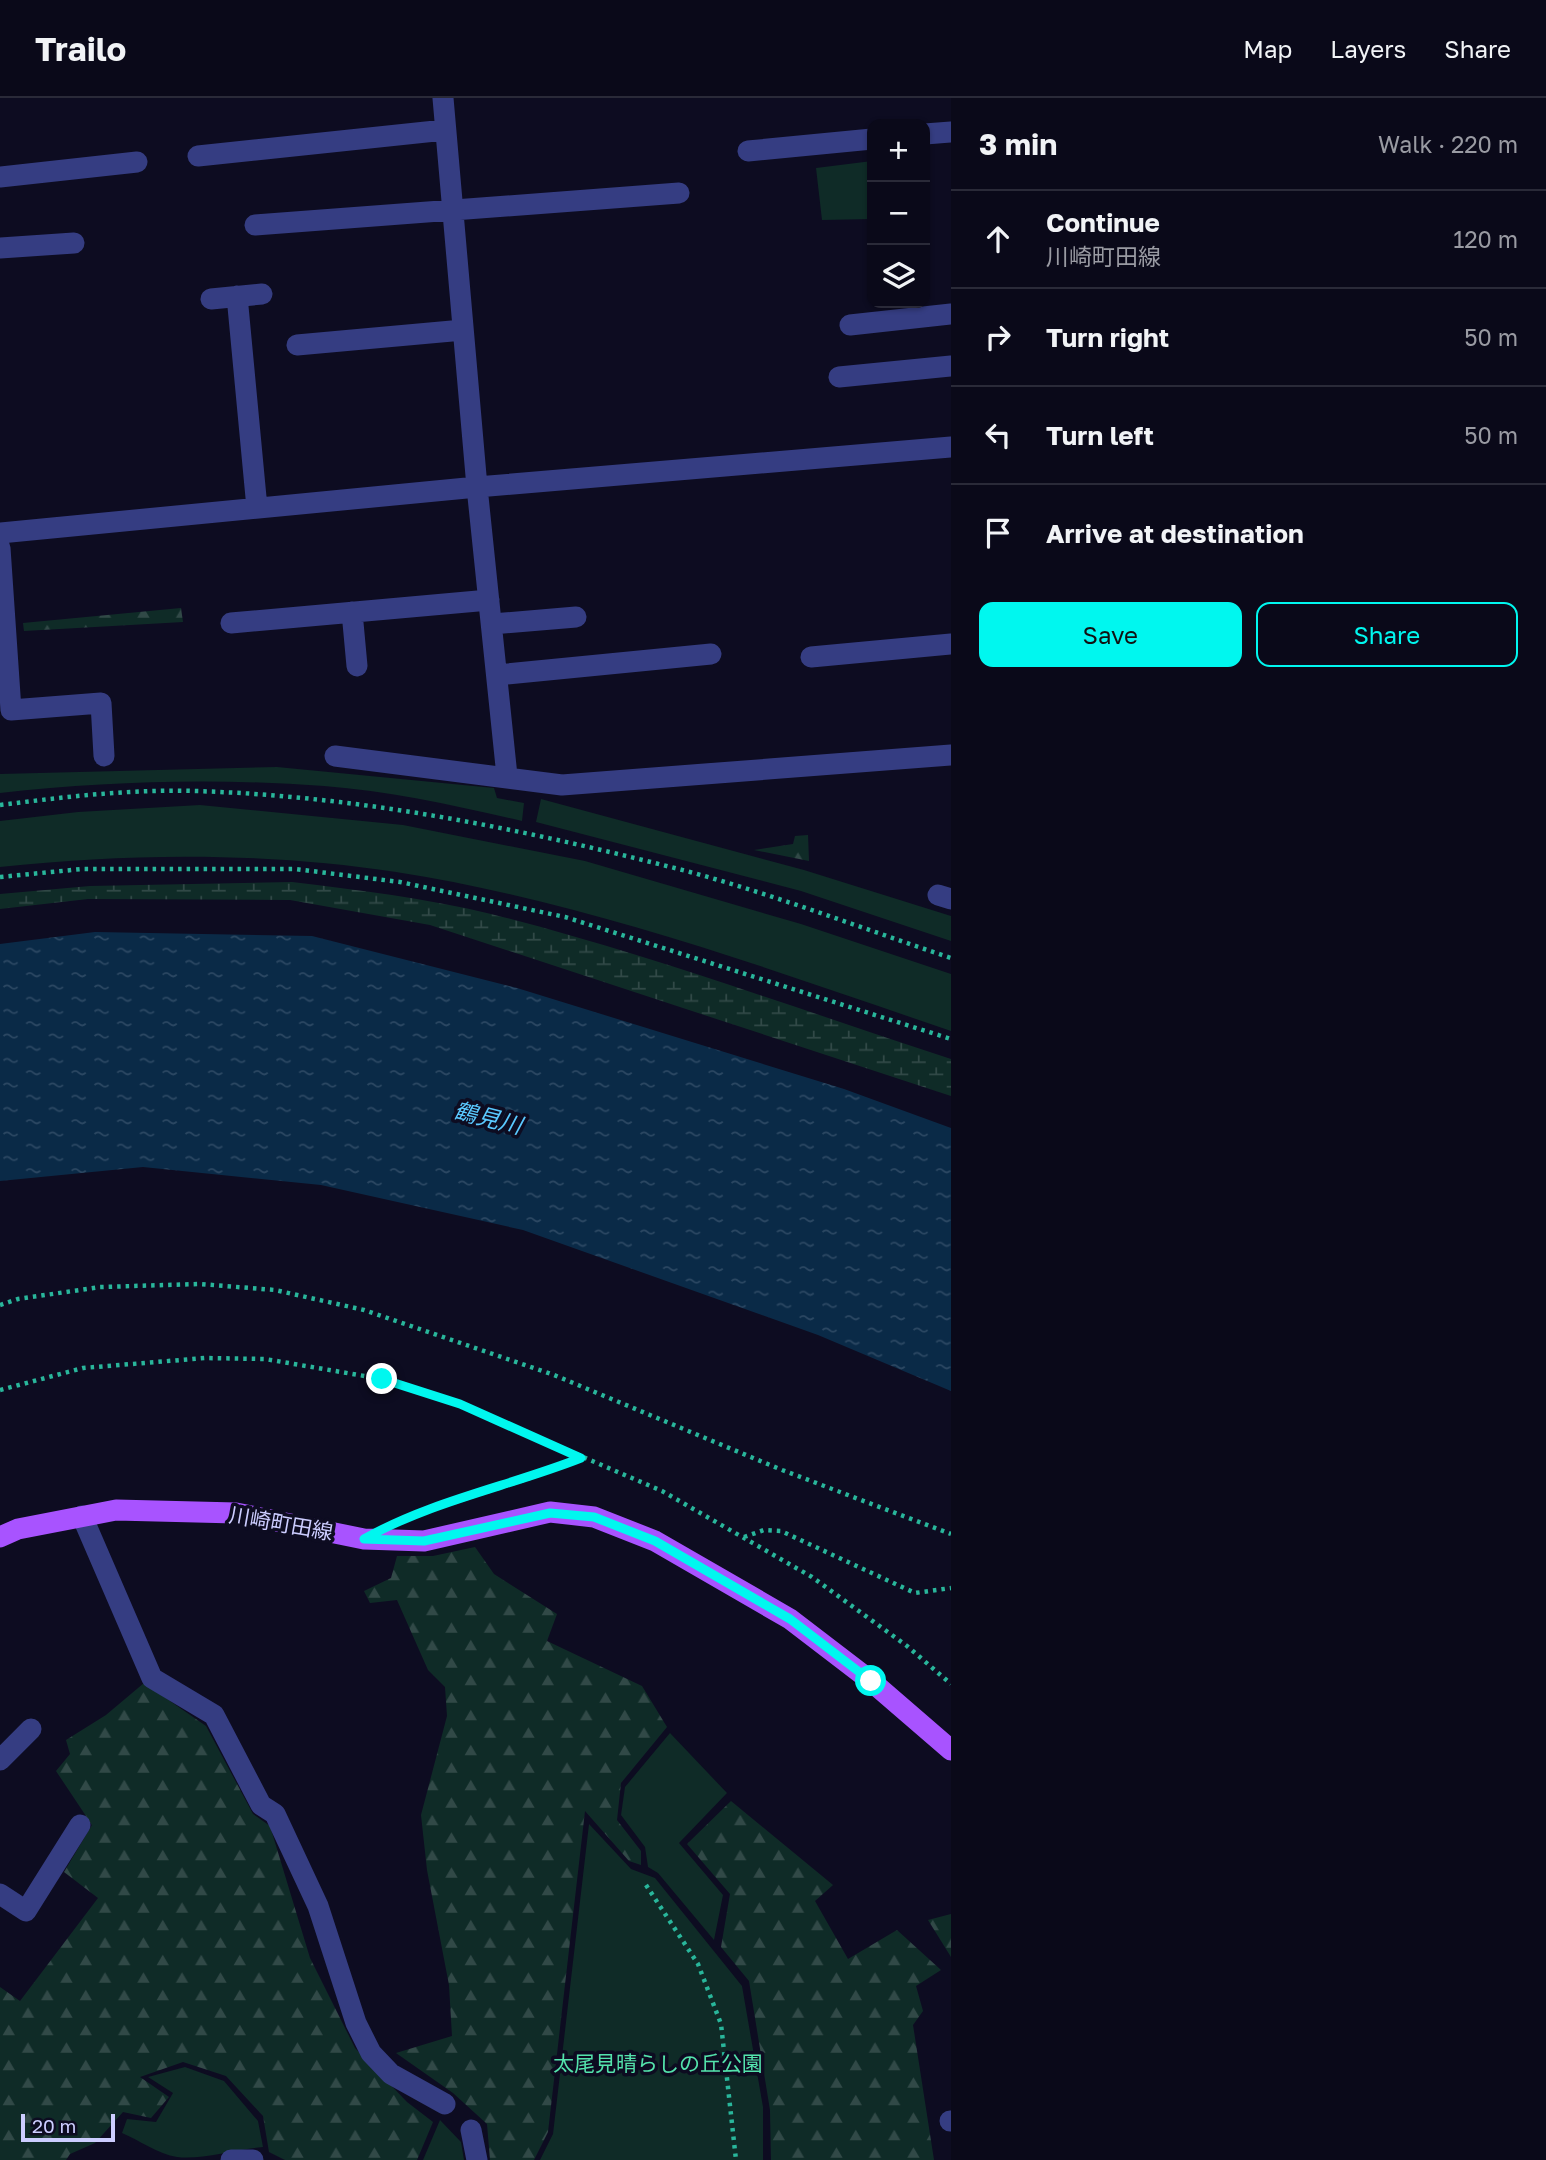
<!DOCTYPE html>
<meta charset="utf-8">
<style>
:root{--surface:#0a0919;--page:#131222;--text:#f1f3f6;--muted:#999aa2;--line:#2a2a38;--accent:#00f7ef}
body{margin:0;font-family:"Golos Text","Noto Sans JP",sans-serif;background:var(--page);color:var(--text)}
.controls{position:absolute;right:21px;top:21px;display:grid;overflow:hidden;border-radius:14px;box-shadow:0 2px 5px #0004}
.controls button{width:63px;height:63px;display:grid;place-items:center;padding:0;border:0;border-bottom:2px solid var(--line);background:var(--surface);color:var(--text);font:35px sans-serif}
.scale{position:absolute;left:21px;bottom:18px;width:94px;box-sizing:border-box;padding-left:7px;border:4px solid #cccdff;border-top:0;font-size:19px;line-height:24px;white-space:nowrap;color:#cccdff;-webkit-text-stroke:5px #0d0c21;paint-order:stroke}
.stop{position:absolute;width:21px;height:21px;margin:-16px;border:5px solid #00f7ef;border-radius:50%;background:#fff}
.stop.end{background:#00f7ef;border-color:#fff;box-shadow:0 2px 7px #0008}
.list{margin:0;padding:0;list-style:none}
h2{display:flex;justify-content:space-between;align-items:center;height:91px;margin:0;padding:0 28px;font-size:30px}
h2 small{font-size:23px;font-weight:400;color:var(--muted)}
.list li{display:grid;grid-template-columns:46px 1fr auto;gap:21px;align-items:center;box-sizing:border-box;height:98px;padding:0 28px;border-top:2px solid var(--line)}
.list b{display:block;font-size:26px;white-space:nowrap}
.list p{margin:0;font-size:23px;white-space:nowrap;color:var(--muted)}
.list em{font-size:23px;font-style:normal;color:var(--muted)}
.actions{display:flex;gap:14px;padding:21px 28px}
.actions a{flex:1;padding:16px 0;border:2px solid var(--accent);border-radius:14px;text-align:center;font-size:24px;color:var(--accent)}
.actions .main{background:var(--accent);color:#111}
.icon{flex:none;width:38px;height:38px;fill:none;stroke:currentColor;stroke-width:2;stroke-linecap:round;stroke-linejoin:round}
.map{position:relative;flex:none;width:951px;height:2062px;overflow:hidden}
header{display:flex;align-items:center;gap:42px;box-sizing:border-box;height:98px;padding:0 35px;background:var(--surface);border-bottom:2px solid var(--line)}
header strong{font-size:33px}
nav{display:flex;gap:38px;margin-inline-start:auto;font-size:24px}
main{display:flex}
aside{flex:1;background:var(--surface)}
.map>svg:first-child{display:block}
.green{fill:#0f2b27}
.forest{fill:url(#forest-firs)}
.wetland{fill:url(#wetland-marsh)}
.water{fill:url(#water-ripples)}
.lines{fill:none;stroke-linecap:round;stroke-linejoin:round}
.path{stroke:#29b69b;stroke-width:4.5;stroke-dasharray:3.5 5;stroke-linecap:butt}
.minor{stroke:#353d82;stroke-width:21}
.major{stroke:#a853ff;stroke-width:21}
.route{stroke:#00f7ef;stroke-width:9}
.labels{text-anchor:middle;stroke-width:7;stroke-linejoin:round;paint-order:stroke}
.street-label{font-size:21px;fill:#cccdff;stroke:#0d0c21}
.park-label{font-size:21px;fill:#54e3ac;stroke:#0d0c21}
.water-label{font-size:23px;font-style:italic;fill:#5ac9ff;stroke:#0d0c21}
</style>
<header>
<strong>Trailo</strong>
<nav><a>Map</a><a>Layers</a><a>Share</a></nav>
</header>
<main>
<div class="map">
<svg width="951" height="2062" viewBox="0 0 951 2062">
<defs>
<pattern id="forest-firs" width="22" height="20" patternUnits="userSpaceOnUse" patternTransform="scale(1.75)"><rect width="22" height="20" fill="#0f2b27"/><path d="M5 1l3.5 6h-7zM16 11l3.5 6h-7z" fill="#314947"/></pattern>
<pattern id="wetland-marsh" width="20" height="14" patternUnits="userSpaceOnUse" patternTransform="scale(1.75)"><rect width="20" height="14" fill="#0f2b27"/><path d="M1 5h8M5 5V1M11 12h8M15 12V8" fill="none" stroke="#314947"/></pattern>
<pattern id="water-ripples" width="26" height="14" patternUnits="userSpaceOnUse" patternTransform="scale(1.75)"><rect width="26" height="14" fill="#0a2a47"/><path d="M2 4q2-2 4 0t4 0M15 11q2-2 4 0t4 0" fill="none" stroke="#2c4863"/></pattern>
</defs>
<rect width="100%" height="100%" fill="#0d0c21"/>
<path class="green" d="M872,63V121L822,122L816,70Z
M277,669L494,690L497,700L524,705L522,723C457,708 390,693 324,688C215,680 108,683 0,695V676Z
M541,701L804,772L951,818V843L801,793L536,724Z
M200,707L403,727L585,763L801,826L951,876V933C769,871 587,804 396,774C266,754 130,755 0,769V723L78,714Z
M670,1635L727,1695L679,1745L723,1797L714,1842L658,1775L648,1769L645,1749L621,1717L625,1689Z
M589,1726L631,1771L655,1780L742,1888L763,2009V2062H540L553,2036Z
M185,1969L224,1983L258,2023L263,2049C236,2051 202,2062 177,2059C158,2056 139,2042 122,2035L127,2021L156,2024L173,1995L148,1979Z
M440,2022L461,2044L464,2062H423Z"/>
<path class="forest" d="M181,510L183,524L24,533L23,525Z
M808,737L809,763L754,752L793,746L795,738Z
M475,1449L494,1476L557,1516L547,1543L642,1588L667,1629L621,1685L617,1722L641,1753V1767L629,1763L585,1713L548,2034L534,2062H490L487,2026L453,1995L396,1955L452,1938L449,1887L427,1772L421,1717L447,1618L445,1589L428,1572L397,1502L370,1505L364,1493L391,1480L397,1458H433Z
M144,1585L206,1628L253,1716L270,1728L310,1860L355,1950L407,2004L433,2024L417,2062H285L269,2054L263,2018L226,1978L183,1964L140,1979L169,1999L151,2020L123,2014L95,2045L70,2056L66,2062H0V1889L20,1903L98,1800L64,1774L92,1727L56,1673L70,1656L66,1642L106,1617Z
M731,1703L833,1787L815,1803L848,1861L897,1832L941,1872L916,1888L923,1913L913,1927L934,2062H771L770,2012L749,1883L721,1849L730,1796L687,1746Z
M951,1816V1859L928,1822Z"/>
<path class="wetland" d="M292,784C359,792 425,800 491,816C646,855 798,911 951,961V998L430,827L290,802L88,801L0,811V796L90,788Z"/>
<path class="water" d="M95,834L312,838L517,890L844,991L951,1030V1293L818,1237L523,1132L321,1087L143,1069L0,1083V846Z"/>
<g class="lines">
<path class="path" d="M0,707C64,699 130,691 195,693C363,698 528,732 690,774C778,798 864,831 951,860
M0,779L82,771H295L400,784L565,819L951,941
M0,1207L18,1201L100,1189L200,1186L275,1192L364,1212L554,1277L782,1372L951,1436
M0,1292L83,1270L205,1260L265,1261L382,1281L460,1306L662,1393L812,1479L907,1548L951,1586
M423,1414L533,1379L580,1360
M744,1439L764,1432L781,1433L915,1495L951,1490
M646,1787L698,1866L721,1926L736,2062"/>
<path class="minor" d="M443,0L477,389L507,678
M925,36L951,34
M748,53L872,41
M198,58L445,32
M0,79L137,64
M255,127L679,95
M0,150L74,145
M237,198L257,410
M211,201L262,196
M850,227L951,216
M297,247L463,232
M839,279L951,268
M0,435L477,389L951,349
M0,450L11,612L101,605L104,658
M352,514L357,568
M231,525L489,502
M492,526L576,519
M811,559L951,546
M497,577L711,556
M335,658L562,687L951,657
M938,797L951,801
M82,1418L152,1580L214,1617L261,1707L275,1716L318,1808L356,1925L371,1955L391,1976L445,2006
M0,1662L31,1631
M0,1796L26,1813L80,1727
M950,2023H951
M471,2032L477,2062
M231,2062H253"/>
<path class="major" d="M0,1439L18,1431L116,1412L236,1415L364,1441L424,1443L550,1414L594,1419L655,1443L790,1521L871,1583L951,1652"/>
</g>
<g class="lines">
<path class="route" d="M382,1281L460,1306L581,1360C510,1388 431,1403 364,1441L424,1443L550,1415L594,1419L655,1443L790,1521L871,1583"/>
</g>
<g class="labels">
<g class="street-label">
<text transform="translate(281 1426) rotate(10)" y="7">川崎町田線</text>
</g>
<g class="park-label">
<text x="658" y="1973">太尾見晴らしの丘公園</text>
</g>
<g class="water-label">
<text transform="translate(488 1020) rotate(14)" y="8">鶴見川</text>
</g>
</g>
</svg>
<div class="controls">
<button>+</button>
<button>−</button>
<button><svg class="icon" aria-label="layers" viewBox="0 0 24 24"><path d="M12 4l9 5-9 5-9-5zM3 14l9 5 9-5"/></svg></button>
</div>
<div class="scale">20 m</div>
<div class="stop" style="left:871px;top:1583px"></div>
<div class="stop end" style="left:382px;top:1281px"></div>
</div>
<aside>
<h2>3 min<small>Walk · 220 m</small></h2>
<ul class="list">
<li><svg class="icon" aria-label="ahead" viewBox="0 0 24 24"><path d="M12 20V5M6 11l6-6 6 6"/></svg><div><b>Continue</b><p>川崎町田線</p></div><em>120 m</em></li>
<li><svg class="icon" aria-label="right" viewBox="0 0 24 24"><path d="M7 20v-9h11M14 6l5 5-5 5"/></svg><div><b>Turn right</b></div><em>50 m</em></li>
<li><svg class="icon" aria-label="left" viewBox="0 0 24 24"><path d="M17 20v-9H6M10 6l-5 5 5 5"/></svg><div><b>Turn left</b></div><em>50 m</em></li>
<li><svg class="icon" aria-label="arrive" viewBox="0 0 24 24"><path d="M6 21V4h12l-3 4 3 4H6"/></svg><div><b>Arrive at destination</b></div></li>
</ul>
<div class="actions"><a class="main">Save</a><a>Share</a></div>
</aside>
</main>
